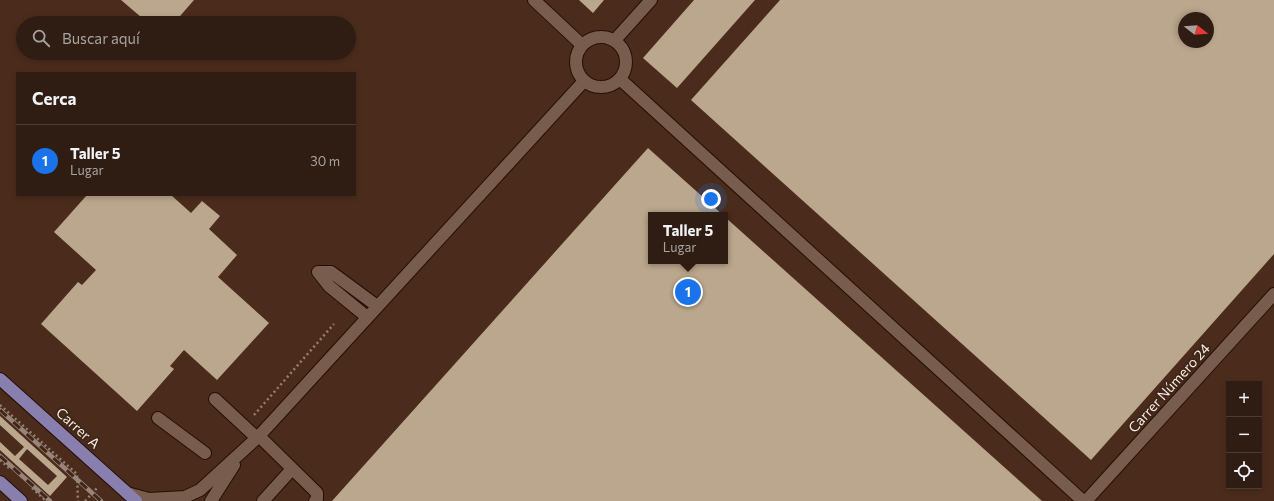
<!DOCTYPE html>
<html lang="es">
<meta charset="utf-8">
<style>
:root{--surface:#2f1d13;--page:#3b2a21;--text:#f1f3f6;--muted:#a7a2a0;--line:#4a3b33;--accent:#1a73e8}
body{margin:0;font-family:Commissioner,sans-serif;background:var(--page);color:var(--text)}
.controls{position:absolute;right:12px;bottom:12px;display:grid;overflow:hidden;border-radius:0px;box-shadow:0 2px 6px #0003}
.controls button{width:36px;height:36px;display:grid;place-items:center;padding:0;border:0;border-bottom:1px solid var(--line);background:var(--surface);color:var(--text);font:20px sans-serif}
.compass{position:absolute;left:1178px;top:12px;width:36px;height:36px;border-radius:50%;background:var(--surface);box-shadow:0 2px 6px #0003;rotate:107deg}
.you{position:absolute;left:711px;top:199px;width:14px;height:14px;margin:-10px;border:3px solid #fff;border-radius:50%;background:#1a73e8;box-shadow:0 0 0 6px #1a73e833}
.badge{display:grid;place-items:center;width:26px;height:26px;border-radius:50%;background:var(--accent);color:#fff;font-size:13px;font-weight:700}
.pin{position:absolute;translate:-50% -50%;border:2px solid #fff;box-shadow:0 1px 4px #0006}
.popup{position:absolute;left:648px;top:212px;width:80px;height:52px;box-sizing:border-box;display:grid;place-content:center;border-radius:0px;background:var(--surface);filter:drop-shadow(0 1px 3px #0005);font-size:13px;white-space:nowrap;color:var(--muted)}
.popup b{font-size:15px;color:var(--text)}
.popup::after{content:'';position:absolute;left:50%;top:100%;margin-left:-8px;border:8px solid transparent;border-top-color:var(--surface)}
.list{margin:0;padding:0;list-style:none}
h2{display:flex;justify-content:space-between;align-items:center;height:52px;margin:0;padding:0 16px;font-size:17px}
h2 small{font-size:13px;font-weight:400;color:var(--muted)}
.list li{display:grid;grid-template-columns:26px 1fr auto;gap:12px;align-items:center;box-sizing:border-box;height:72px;padding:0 16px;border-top:1px solid var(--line)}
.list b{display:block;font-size:15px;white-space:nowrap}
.list p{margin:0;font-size:13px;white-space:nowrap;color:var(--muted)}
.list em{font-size:13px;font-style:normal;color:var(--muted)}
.icon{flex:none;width:22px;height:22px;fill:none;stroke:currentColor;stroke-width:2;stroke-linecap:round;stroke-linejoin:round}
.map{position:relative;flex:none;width:1274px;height:501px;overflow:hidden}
.search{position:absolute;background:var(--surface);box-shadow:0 2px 6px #0003;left:16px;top:16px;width:340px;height:44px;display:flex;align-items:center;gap:10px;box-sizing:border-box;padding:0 14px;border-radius:22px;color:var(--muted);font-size:15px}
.panel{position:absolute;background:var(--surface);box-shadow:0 2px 6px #0003;left:16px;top:72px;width:340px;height:124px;border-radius:0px}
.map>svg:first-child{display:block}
.built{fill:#4b2c1c;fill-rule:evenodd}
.building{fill:#bba78d;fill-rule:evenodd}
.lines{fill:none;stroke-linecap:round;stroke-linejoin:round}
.minor-casing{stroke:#250f04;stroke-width:14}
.major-casing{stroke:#250f04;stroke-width:14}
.path{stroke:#958075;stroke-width:2.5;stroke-dasharray:2 3;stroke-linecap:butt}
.minor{stroke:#785c4d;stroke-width:12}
.major{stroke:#897faf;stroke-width:12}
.rail-casing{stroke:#988478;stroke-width:4.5}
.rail{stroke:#3f2719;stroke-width:3;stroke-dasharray:9;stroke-linecap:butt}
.labels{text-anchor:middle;stroke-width:4;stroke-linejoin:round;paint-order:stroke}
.street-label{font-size:14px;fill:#fbeae1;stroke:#3f2719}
</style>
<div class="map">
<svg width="1274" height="501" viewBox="0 0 1274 501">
<rect width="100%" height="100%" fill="#3f2719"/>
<path class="built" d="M0,0H1274V501H0ZM1184,18H1208V42H1184ZM23,23H349V53H23ZM17,73H355V195H17ZM651,215H725V261H651ZM1229,384H1259V486H1229Z"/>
<path class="building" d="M121,0H194L174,23H148Z
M579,0H604L593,13Z
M694,0H755L677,88L643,58Z
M780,0H1274V254L1091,460L691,100ZM1184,18H1208V42H1184Z
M648,148L723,215H651V261H725V217L1042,501H332Z
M87,195H171L191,213L202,201L220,216L209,229L237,255L218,277L269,323L217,380L184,350L170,366L174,369L137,411L41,324L78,282L82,285L96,270L54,232Z
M0,416L67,477L50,496L0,450V442L15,456L24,447L0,425ZM27,449L57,476L48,485L19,459Z"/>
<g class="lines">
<defs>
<path id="minor" d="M534,0L582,45
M576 62a25 25 0 1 1 50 0a25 25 0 1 1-50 0Z
M615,40L651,0
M620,79L1083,501
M318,272H331L377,306
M318,272L329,286L367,317
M215,399L257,438
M158,418L205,453
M259,436L314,490L317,493V499L315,501
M127,493L149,499L185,497L200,490L259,436L584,81
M211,501L234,465
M263,501L292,469
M1086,501L1274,294"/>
<path id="major" d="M0,379L136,501
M0,482L21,501"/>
</defs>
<use href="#minor" class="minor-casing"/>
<use href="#major" class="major-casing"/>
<path class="path" d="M0,405L77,474L78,501
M254,415L334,324
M0,460L10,469
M32,488L46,501
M85,501L97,488"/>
<use href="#minor" class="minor"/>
<use href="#major" class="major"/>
<defs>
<path id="rail" d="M0,410L101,501
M0,456L50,501"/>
</defs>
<use href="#rail" class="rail-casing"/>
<use href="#rail" class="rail"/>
</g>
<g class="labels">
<g class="street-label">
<text transform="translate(1169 388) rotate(-48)" y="5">Carrer Número 24</text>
<text transform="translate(78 428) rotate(42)" y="5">Carrer A</text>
</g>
</g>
</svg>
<div class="controls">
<button>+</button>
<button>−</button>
<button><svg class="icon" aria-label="locate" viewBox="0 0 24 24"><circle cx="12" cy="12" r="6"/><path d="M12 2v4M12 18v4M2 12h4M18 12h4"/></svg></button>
</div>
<svg class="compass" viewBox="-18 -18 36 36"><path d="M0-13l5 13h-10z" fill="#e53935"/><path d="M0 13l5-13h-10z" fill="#a7a2a0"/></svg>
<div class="you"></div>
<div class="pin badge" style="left:688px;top:292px">1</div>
<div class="popup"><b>Taller 5</b>Lugar</div>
<div class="search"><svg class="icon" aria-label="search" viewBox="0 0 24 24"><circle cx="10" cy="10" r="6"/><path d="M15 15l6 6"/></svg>Buscar aquí</div>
<section class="panel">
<h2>Cerca<small></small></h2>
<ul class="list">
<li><span class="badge">1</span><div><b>Taller 5</b><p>Lugar</p></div><em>30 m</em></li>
</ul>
</section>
</div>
